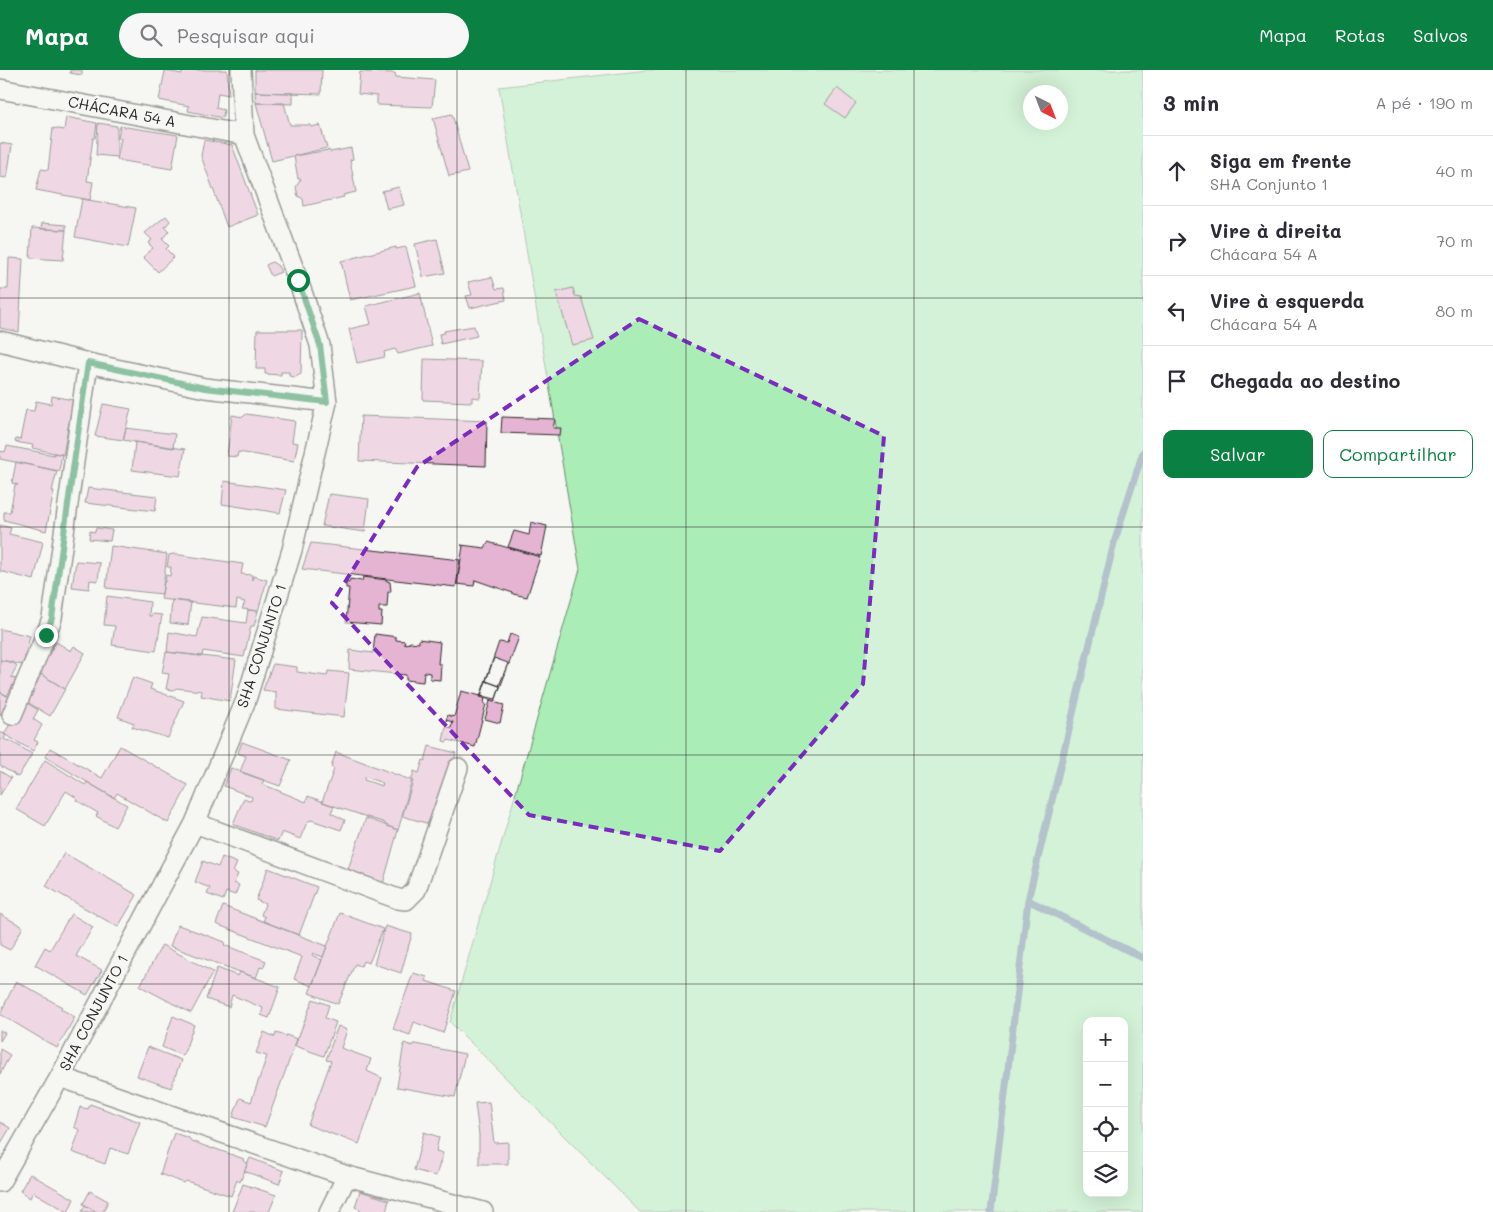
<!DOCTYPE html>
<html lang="pt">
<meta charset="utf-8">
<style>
:root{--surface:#fff;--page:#f7f7f7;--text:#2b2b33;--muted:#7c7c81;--line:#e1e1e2;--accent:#0b8043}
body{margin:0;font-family:Mali,sans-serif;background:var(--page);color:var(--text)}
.controls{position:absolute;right:15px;bottom:15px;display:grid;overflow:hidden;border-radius:10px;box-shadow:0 5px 20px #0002}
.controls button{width:45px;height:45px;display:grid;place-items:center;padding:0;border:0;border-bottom:1px solid var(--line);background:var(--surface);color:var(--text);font:25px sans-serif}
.compass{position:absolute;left:1023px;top:15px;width:45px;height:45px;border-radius:50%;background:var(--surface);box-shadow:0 5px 20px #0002;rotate:138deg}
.stop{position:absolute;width:15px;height:15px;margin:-11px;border:4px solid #0b8043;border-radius:50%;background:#fff}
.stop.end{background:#0b8043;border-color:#fff;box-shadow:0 1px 5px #0008}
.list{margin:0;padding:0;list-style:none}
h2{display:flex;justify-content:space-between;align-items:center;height:65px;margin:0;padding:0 20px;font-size:21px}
h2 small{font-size:16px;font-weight:400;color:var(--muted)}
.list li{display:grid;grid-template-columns:32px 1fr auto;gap:15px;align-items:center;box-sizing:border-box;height:70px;padding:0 20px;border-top:1px solid var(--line)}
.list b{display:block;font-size:19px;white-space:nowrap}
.list p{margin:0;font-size:16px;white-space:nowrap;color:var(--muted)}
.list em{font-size:16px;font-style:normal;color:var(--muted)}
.actions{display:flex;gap:10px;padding:15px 20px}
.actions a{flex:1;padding:11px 0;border:1px solid var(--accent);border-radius:10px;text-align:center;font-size:18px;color:var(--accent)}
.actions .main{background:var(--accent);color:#fff}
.icon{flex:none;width:28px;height:28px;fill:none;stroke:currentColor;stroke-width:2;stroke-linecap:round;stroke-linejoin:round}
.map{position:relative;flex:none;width:1143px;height:1142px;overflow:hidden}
header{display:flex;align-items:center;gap:30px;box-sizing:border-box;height:70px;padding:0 25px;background:var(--accent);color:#fff}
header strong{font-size:24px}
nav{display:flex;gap:28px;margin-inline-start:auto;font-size:18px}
.search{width:350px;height:45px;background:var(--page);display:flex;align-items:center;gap:12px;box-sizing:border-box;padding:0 18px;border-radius:28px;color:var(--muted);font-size:19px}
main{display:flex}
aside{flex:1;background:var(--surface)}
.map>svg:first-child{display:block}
.green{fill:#abedb7;stroke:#6b8c71;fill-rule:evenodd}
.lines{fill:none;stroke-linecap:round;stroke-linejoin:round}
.stream{stroke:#64839c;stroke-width:7}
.building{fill:#e6b4d3;stroke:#2b2b2b;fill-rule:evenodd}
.street-casing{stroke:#2b2b2b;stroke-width:22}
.street{stroke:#f6f6f2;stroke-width:19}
.route{stroke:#0b8043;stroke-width:6}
.marked{fill:none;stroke:#7b2cbf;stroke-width:4;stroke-dasharray:10 6;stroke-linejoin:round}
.grid{fill:none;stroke:#2b2b2b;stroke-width:1;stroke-opacity:0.55}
.labels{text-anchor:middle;stroke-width:5;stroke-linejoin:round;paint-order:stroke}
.street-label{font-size:15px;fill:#2b2b2b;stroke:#f6f6f2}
</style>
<header>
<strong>Mapa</strong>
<div class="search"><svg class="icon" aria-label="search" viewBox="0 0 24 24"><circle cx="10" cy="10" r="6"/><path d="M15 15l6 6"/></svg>Pesquisar aqui</div>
<nav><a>Mapa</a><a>Rotas</a><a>Salvos</a></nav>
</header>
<main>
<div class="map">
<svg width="1143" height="1142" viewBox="0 0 1143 1142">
<rect width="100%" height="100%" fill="#f6f6f2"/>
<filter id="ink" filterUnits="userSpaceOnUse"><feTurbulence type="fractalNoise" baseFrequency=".02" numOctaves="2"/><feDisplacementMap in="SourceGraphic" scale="10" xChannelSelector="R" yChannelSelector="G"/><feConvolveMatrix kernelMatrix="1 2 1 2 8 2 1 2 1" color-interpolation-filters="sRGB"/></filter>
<g filter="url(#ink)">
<path class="green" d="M648,0H1143V1142H640L450,952L580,499L499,17ZM1030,22H1060V52H1030ZM1087,951H1124V1123H1087Z"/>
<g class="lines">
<path class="stream" d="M1028,830L1143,888
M991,1142L1028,830L1114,473L1143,382"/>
</g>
<path class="building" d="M70,0H82V5L70,3Z
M183,0H227L229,25L218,23L216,38L224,40L223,48L188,41L189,36L159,30L165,1L182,4Z
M255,0H322L321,24L255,22Z
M360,2L395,3L396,7L435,10L432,37L377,35V26L358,24Z
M837,18L856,33L845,48L825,34Z
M255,22L293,23V34L256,33Z
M256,33H284L290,55H310L311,57L320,55L327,78L272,91Z
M452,44L468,102L449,106L433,48Z
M66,47L97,53L95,68H93L87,111L93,112L90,130L36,120L41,99L48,100L53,58L64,60Z
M98,53L117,56V87L96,85Z
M120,56L178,65L172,99L117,90L121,68H118Z
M204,70L232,75L258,145L227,157L201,86Z
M0,73L12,75L7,108L0,107Z
M351,78L353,89L350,90L356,122L343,125L344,127L304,136L303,129L298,126L296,117L301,109H298L294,86L329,80L330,82Z
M399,117L404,135L387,139L382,121Z
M82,129L136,138L128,177L75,167Z
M166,146L170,151L165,157L169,161L162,169L169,176L166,179L174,187L158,202L143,187L153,178L148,173L152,170L145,163Z
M42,153L66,155V160L41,159Z
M32,158L66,160L63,190L30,188Z
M437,169L445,203L423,207L415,174Z
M396,177V179L406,177L416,216L350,230L341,191Z
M9,188L23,189L19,262L0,258V219H8Z
M272,192L278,196L281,202L271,206L266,195Z
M492,207L496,219L504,218L506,230L470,238L466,226L472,225L468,212Z
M573,218L575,226L581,227L594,270L572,275L556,222Z
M420,223L432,276L398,284L395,279L384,282L385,287L357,293L349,259L371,254L366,236Z
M474,256L477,266L441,274L439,264L445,263L444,261Z
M257,260H302L301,304L295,307L289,306V302H281V305L265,304V299H256Z
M424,289L482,291L480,328L472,327V332L423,330Z
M52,326L73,330L63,385L32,378L33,375L15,372L16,369L20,370L26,340L34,341L36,331L51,334Z
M103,334L131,339L123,370L95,366Z
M246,344L295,351L292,372L298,373L294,391L238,382L237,387L227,386L232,345L243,347Z
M361,346L487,351L486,396L359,391Z
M502,347L555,349L553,358H561L560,365L501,363Z
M126,358L175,364L173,378L123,370Z
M135,372L185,379L180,406L132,400Z
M7,376L54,385V383L62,384L59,401L0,389V381L5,382Z
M16,392L57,401L52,421H54L46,461L4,450V442H10L15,415H18L12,413Z
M224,411L286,420L280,443L222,434Z
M88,418L157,426L155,441L85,433Z
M329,424L369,429L365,462L322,456Z
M531,452L547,456L541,486L508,477L514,461L529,465Z
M0,455L11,458L9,464L43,472L34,510L0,501Z
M96,458L112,460L110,471L89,469L90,461L95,462Z
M488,472L540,487L527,527L513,524V523L475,510L474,516L457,514L463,476L461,475L485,478Z
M311,473L460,490L456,517L302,499Z
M111,476L167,484L162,524L106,518Z
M173,484L243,494L241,504L252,505V510L253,506L267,510L258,541L242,539L245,532L237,530L236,538L161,529L164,512H165L166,505L170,506L171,497H167L169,485Z
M76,491L100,493L98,511L90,510L89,519L72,517Z
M363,507L387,510V511L390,512L391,522H388L387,537H379V542H382L381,555L346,552L349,518H346V512L349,513L350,509L362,511Z
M107,526L150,532L149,546H151L152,544L162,545L156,581L112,575L115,556L104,555Z
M172,530L191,532L188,555L170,553Z
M248,540L258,541L254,556H251L244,587L203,581L202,586L167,582L169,562L197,567L202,547L246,553Z
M0,559L30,566L23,595L0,590Z
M375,564L390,566L396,567V570L405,571L404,574L409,573V574L410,572L419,573V569L440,572L438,594H441L440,610L430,609V603L424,602L423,612L406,610V605L349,599L350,580L373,583Z
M510,564L519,567L495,631L480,627L499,572L507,573Z
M56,572L71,581L74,576L85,583L65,619L39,603L45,591Z
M166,582L236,590L230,631L201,626L202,621L176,618L174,620L166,619L169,604L162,603Z
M494,588L508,593L499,616L486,611Z
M0,590L12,592L17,596L11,607L16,609L7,626L0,622Z
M273,594L297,597V602L327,606L328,601L349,603L344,647L276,639V622L263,620Z
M39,603L65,619L50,646L24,630Z
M133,607L152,614L150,619L184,631L168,668L132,657L134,653L118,647Z
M486,611L500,616L496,629L481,626Z
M461,621L485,627L484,634H486L475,677L448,670L447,672L443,671L446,657L451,658L453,652L446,650L448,645L454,647Z
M0,622L10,627L0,646Z
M24,631L38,640L33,649L42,655L34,670L38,672L33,681L4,664Z
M490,631L504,635L500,653L485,649Z
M0,662L6,665L4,669L8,671L9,670L32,684L18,707L14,705V704L0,696Z
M242,672L291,690L280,716L240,702L246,686L238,683Z
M120,676L188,715L168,753L117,723L114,728L45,687L50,678L102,708Z
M429,676L456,683L436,756L402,746L414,701L419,703L423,690L425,691Z
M336,682L413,711L398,760L385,755V753L322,732L334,699L331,697ZM365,707L383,713L382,716L364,710Z
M45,690L85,715L87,712L127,735L115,757L96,746L98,743L76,730L77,728L66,721L45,756L16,739Z
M231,698L264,710L262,714L306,732L308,726L334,736L331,743L345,750L341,760L311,750L307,752L300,769L282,762L278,771L233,754L244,728L251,731L252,727L224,716Z
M0,701L11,708L0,725Z
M366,748L398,760L383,814L348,799Z
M64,783L137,825L118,857L46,816Z
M222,787L237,793L233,802L238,804L234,813L239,815L235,825L226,822L223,830L207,824L210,818L195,812L203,791L218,797Z
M268,798L317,817L299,865L263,851L265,847L261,845L265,834L256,830Z
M223,836L327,876L323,887L313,883L312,885L322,890L312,916L294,909L302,887L216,854Z
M340,843L383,859L369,893L363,891L361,896L355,894L338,934L309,923Z
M0,844L23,857L10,880L0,875Z
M71,844L93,857L76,886L102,900L87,925L35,895L45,877L50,880Z
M178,855L225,872L224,875L266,891L263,898L260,897L256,908L170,876Z
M385,856L412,864L401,903L374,894Z
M162,875L213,902L191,943L140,916Z
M217,898L238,906L240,902L280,917L269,948L261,945L263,938L232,925L229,937L206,929Z
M413,903L427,907L426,911L456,921L443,963L414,952L410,965L393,959Z
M16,911L62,937L61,939L75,947L57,978L0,944Z
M313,929L329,935L325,948L336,952L324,986L295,976Z
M173,946L194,955L183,986L162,977Z
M338,956L347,960L341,978L371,989L367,1001L382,1008L359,1074L308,1055L331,991L326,990Z
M0,960L5,963L0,971Z
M264,962L275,967L276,963L286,966V965L297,969L265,1057L233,1047L240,1028L251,1032L267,986L256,983Z
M404,973L413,976V974H415L465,984L455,1027L397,1017Z
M148,977L181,990L171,1018L137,1006Z
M0,979L10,985L0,1004Z
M489,1032L494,1073L508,1072V1094H479V1065L475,1033Z
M90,1034L140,1052L128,1084L110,1078L105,1094L72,1082L80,1060L74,1057L80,1037L88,1039Z
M0,1052L10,1058L0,1075Z
M424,1062L439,1067L436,1081L443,1083L436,1106L414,1100Z
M174,1063L189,1068L191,1071L213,1079V1078L244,1089L243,1091L248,1093L240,1112L237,1110L231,1126L186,1111L184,1113L160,1104Z
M250,1088L284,1101L279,1114L244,1101Z
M30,1104L74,1129L68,1142L33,1122L30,1128L20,1121Z
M243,1114L276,1125L269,1142H232Z
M90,1121L108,1131L103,1142H97L83,1134Z
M360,1121L389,1130L386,1142H359L360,1139L355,1137Z
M85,1135L97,1142H82Z"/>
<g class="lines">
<defs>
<path id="street" d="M0,19L244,65
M0,271L88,293L205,318L327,332
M12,645L46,565L52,548L88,293
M195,753L398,829L406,830L416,820L458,698
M60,1007L347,1106L483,1142
M0,1112L60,1007L195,753L246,630L292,480L327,332L320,275L298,210L244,65L241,0
M329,1142L347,1106"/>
</defs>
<use href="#street" class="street-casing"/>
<use href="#street" class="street"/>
</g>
</g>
<g class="lines" filter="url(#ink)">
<path class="route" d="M46,565L52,548L88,293L205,318L327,332L320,275L298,210"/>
</g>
<path d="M0 0H1143V1142H0ZM639,249L884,366L863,614L720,781L529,745L332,533L417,397Z" fill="#f6f6f2" fill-opacity=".55" fill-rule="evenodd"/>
<path class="marked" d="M639,249L884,366L863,614L720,781L529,745L332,533L417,397Z"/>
<path class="grid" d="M229,0V1142M457,0V1142M686,0V1142M914,0V1142M0,228H1143M0,457H1143M0,685H1143M0,914H1143"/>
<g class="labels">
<g class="street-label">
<text transform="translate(122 42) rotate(11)" y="5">CHÁCARA 54 A</text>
<text transform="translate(262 576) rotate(-72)" y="5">SHA CONJUNTO 1</text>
<text transform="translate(94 943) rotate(-62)" y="5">SHA CONJUNTO 1</text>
</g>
</g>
</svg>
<div class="controls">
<button>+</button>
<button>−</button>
<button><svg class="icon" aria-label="locate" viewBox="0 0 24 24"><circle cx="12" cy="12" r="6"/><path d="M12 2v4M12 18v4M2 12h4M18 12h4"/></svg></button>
<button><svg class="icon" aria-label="layers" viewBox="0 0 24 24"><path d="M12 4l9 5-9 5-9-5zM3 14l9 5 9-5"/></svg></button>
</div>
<svg class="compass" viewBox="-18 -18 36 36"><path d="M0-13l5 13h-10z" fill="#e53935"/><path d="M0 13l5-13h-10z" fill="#7c7c81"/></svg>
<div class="stop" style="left:298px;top:210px"></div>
<div class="stop end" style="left:46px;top:565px"></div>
</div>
<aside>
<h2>3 min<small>A pé · 190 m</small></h2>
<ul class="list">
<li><svg class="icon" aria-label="ahead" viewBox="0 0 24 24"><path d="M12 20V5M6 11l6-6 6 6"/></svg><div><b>Siga em frente</b><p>SHA Conjunto 1</p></div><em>40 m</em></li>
<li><svg class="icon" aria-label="right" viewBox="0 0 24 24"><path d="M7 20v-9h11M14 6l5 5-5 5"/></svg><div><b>Vire à direita</b><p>Chácara 54 A</p></div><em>70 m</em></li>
<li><svg class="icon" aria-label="left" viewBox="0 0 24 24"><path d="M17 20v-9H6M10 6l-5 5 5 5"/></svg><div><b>Vire à esquerda</b><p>Chácara 54 A</p></div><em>80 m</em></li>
<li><svg class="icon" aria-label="arrive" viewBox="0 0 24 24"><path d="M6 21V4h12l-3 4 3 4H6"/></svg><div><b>Chegada ao destino</b></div></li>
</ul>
<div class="actions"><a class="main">Salvar</a><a>Compartilhar</a></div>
</aside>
</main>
